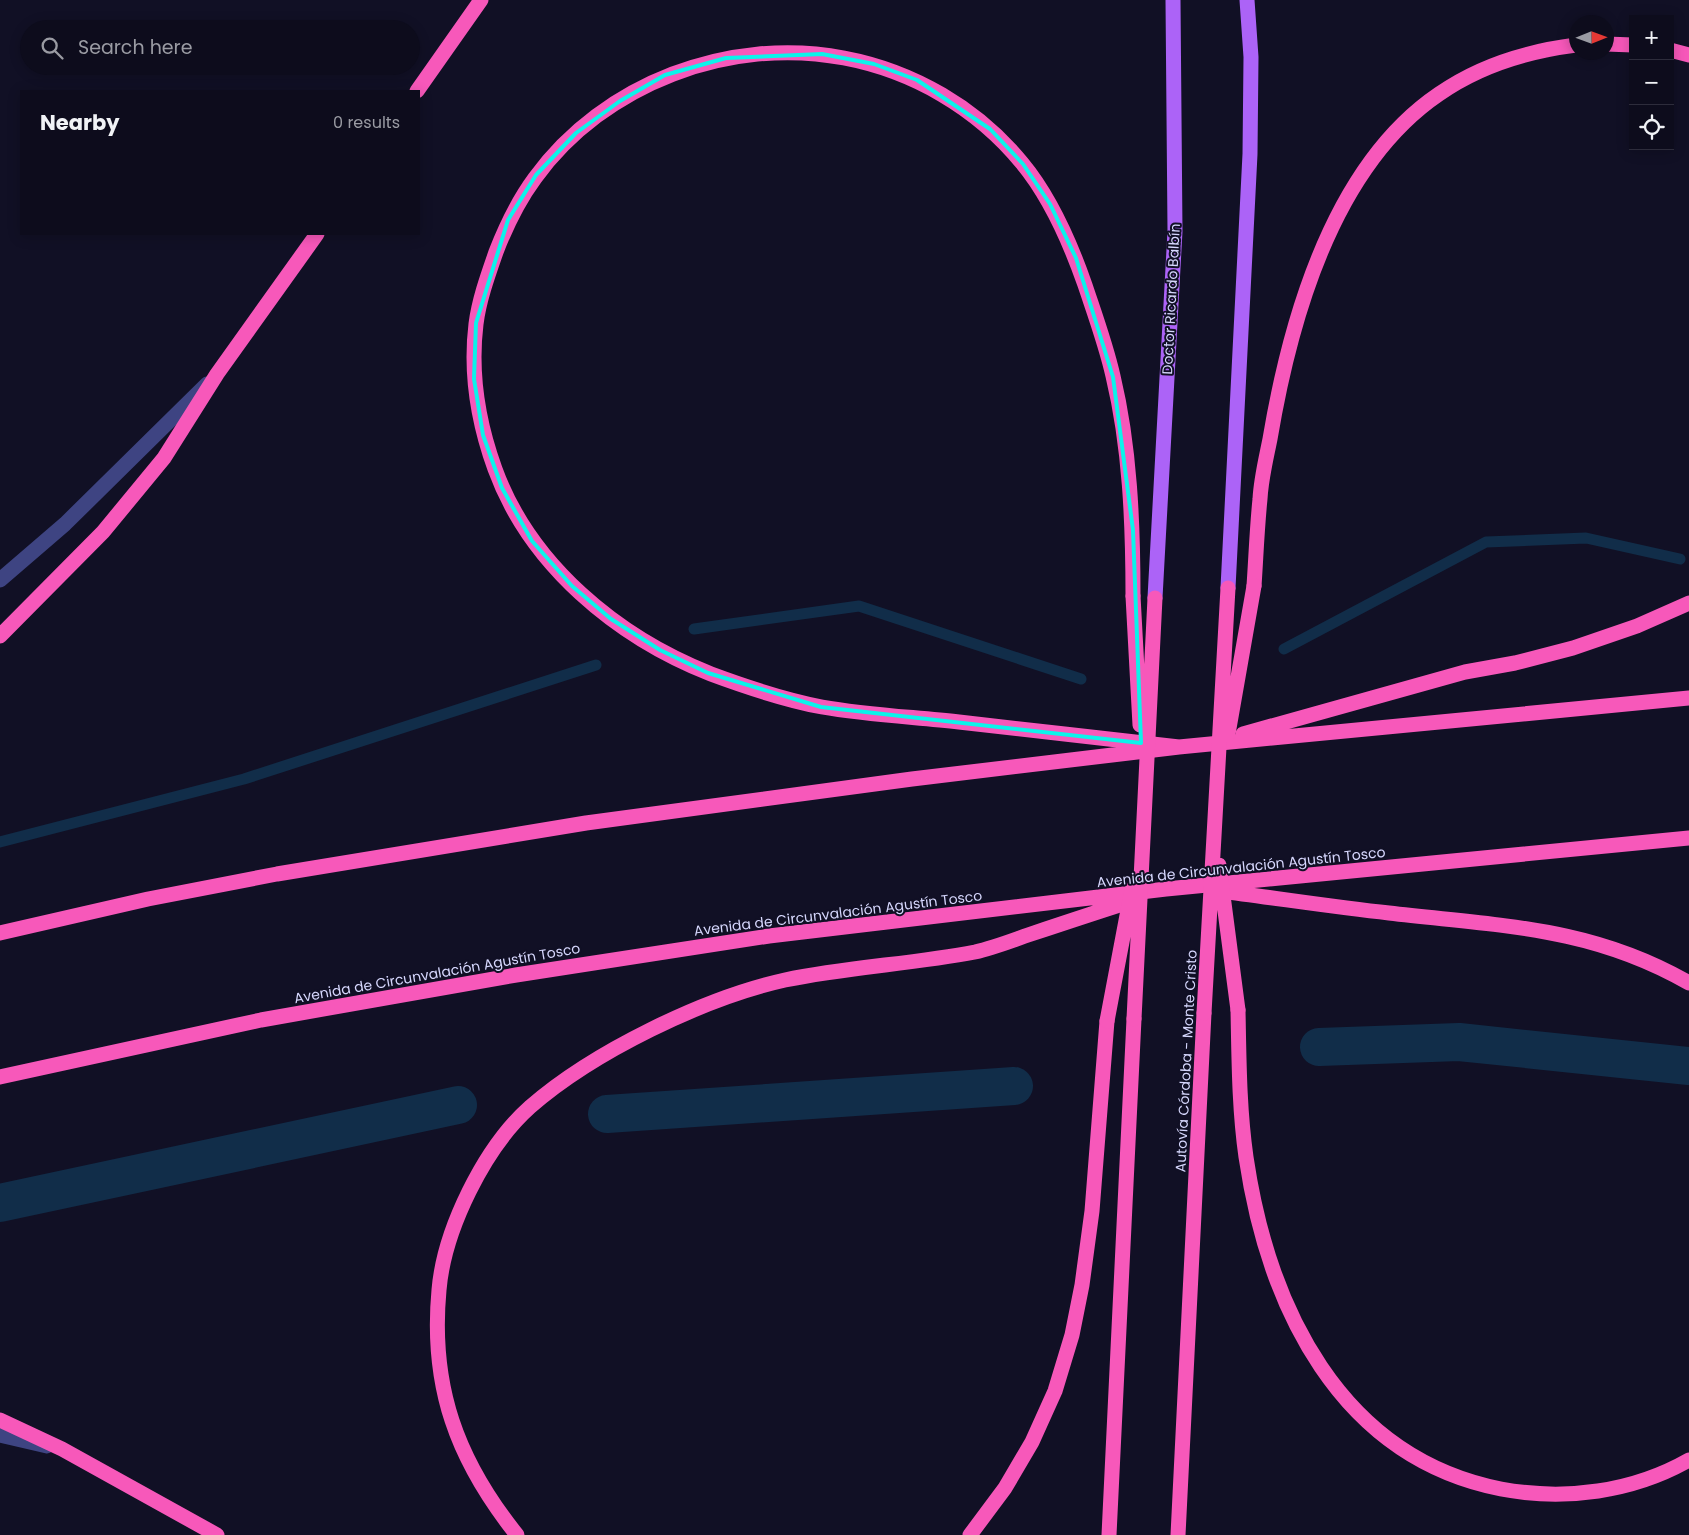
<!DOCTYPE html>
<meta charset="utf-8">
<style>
:root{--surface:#0d0c1c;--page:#161525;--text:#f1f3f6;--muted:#9a9ba3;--line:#2d2c3b}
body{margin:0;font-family:Poppins,sans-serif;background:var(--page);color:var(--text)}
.controls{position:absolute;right:15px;top:15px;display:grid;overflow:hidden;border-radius:0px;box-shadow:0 2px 12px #0003}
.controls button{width:45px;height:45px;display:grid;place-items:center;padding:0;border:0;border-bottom:1px solid var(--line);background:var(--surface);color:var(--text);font:25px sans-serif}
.compass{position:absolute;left:1569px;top:15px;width:45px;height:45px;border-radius:50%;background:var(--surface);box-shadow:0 2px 12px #0003;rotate:89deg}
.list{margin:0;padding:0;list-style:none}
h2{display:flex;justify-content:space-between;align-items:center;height:65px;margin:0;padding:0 20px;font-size:21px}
h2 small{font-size:16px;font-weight:400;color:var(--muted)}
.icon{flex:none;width:28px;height:28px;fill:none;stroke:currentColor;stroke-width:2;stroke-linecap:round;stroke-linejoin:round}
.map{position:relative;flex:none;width:1689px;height:1535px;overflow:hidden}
.search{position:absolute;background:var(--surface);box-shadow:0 2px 12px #0003;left:20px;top:20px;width:400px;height:55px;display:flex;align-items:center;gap:12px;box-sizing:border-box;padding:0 18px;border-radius:28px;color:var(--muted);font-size:19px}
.panel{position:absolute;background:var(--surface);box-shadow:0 2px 12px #0003;left:20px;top:90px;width:400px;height:145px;border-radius:0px}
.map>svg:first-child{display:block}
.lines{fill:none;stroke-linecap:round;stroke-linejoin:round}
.stream{stroke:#112d49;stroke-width:11}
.canal{stroke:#112d49;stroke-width:38}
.minor{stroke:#3e4482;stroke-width:15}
.major{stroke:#ac63f7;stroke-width:15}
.highway{stroke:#f758ba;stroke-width:15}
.highway-bridge{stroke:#f758ba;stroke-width:15}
.marked{fill:none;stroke:#0cf3ea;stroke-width:4;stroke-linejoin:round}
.labels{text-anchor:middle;stroke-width:4;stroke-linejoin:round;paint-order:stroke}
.street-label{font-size:14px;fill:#d6d7fd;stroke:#111025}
</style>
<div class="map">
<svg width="1689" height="1535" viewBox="0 0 1689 1535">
<rect width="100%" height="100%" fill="#111025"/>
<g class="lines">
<path class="stream" d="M694,629L859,606L1081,679
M1284,649L1486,542L1586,538L1680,559
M0,842L244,779L596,665"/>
<path class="canal" d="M1319,1047L1459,1042L1689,1066
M607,1114L1014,1086
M0,1203L458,1105"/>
<path class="minor" d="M0,580L65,524L207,384
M0,1435L47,1446"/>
<path class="major" d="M1228,588L1250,154L1251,57L1247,0
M1155,598L1175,231L1173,0"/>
<path class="highway" d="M1606,44L1633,45
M1670,50L1689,55
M417,91L481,0
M1254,586C1256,557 1257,528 1260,499C1261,479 1266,459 1270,439C1290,320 1333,166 1439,94C1479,66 1529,51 1576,45
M1133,596C1133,523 1130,447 1113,376C1106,345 1095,315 1085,285C1070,242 1051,198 1022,163C977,108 913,71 844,58C730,36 604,83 535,178C518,201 506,226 496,252C488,275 479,300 476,324C470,373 478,422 495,469C530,565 617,637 711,674C746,687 785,700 822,707C867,715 914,717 959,722C1032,730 1106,739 1179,747
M0,636L103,532L164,458L217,374L317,234
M1243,734L1465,672L1515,663L1573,648L1637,626L1689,603
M1220,891C1276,898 1333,907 1389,913C1498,926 1590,926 1689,983
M0,933L148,899L277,874L586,823L912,779L1179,747L1689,698
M1238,1010C1239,1058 1239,1108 1246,1157C1268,1306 1339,1457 1501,1489C1565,1501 1633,1492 1689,1460
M0,1077L261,1020L516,975L769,936L1166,889L1689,838
M0,1420L62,1449L217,1535
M517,1535C457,1460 430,1387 439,1290C444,1230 484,1148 530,1107C593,1052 704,998 785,980C848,967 912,964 975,952C993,948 1011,941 1028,935C1064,923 1100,911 1135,900
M970,1535L1005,1488L1032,1442L1055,1391L1072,1335L1082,1285L1092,1211L1107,1021
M1109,1535L1134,1019
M1178,1535L1204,1013"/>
<path class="highway-bridge" d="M1133,596L1140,725
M1228,734L1254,586
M1219,865L1238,1010
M1204,1013L1228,588
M1134,1019L1155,598
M1107,1021L1132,889"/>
</g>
<path class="marked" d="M822,54L874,64L917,80L990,129L1023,164L1050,204L1076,258L1113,377L1133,530L1141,743L821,707L708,673L660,650L611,619L572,586L532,541L502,488L483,435L474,379L476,323L508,220L536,175L576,133L620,101L665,75L726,58Z"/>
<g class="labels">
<g class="street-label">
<text transform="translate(1171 299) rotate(-87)" y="5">Doctor Ricardo Balbín</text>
<text transform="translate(1241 867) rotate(-6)" y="5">Avenida de Circunvalación Agustín Tosco</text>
<text transform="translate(838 913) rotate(-7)" y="5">Avenida de Circunvalación Agustín Tosco</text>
<text transform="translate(437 973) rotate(-10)" y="5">Avenida de Circunvalación Agustín Tosco</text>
<text transform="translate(1186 1061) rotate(-87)" y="5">Autovía Córdoba - Monte Cristo</text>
</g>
</g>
</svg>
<div class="controls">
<button>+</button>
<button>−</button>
<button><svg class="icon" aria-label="locate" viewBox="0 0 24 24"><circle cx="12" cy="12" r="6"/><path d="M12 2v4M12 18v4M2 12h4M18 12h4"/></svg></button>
</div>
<svg class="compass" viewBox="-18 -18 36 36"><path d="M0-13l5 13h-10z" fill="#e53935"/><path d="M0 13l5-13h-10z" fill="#9a9ba3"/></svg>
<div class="search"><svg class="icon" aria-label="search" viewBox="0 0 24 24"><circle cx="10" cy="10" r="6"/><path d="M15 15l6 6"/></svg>Search here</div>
<section class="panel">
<h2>Nearby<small>0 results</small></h2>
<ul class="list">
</ul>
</section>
</div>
